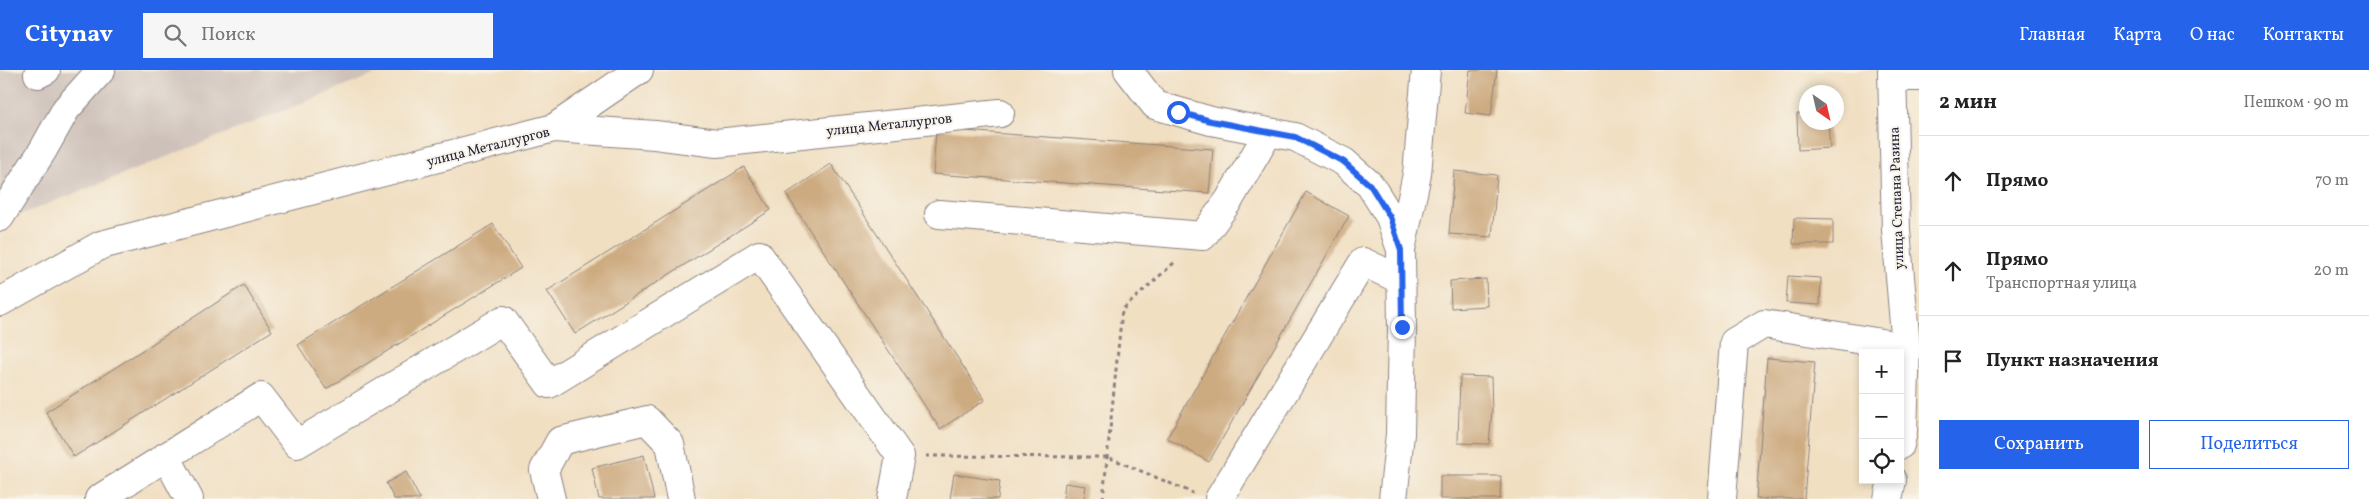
<!DOCTYPE html>
<html lang="ru">
<meta charset="utf-8">
<style>
:root{--surface:#fff;--page:#f6f6f6;--text:#222;--muted:#767676;--line:#e0e0e0;--accent:#2563eb}
body{margin:0;font-family:Vollkorn,serif;background:var(--page);color:var(--text)}
.controls{position:absolute;right:15px;bottom:15px;display:grid;overflow:hidden;border-radius:0px;box-shadow:0 2px 8px #0003}
.controls button{width:45px;height:45px;display:grid;place-items:center;padding:0;border:0;border-bottom:1px solid var(--line);background:var(--surface);color:var(--text);font:25px sans-serif}
.compass{position:absolute;left:1799px;top:15px;width:45px;height:45px;border-radius:50%;background:var(--surface);box-shadow:0 2px 8px #0003;rotate:146deg}
.stop{position:absolute;width:15px;height:15px;margin:-11px;border:4px solid #2563eb;border-radius:50%;background:#fff}
.stop.end{background:#2563eb;border-color:#fff;box-shadow:0 1px 5px #0008}
.list{margin:0;padding:0;list-style:none}
h2{display:flex;justify-content:space-between;align-items:center;height:65px;margin:0;padding:0 20px;font-size:21px}
h2 small{font-size:16px;font-weight:400;color:var(--muted)}
.list li{display:grid;grid-template-columns:32px 1fr auto;gap:15px;align-items:center;box-sizing:border-box;height:90px;padding:0 20px;border-top:1px solid var(--line)}
.list b{display:block;font-size:19px;white-space:nowrap}
.list p{margin:0;font-size:16px;white-space:nowrap;color:var(--muted)}
.list em{font-size:16px;font-style:normal;color:var(--muted)}
.actions{display:flex;gap:10px;padding:15px 20px}
.actions a{flex:1;padding:11px 0;border:1px solid var(--accent);border-radius:0px;text-align:center;font-size:18px;color:var(--accent)}
.actions .main{background:var(--accent);color:#fff}
.icon{flex:none;width:28px;height:28px;fill:none;stroke:currentColor;stroke-width:2;stroke-linecap:round;stroke-linejoin:round}
.map{position:relative;flex:none;width:1919px;height:429px;overflow:hidden}
header{display:flex;align-items:center;gap:30px;box-sizing:border-box;height:70px;padding:0 25px;background:var(--accent);color:#fff}
header strong{font-size:24px}
nav{display:flex;gap:28px;margin-inline-start:auto;font-size:18px}
.search{width:350px;height:45px;background:var(--page);display:flex;align-items:center;gap:12px;box-sizing:border-box;padding:0 18px;border-radius:0px;color:var(--muted);font-size:19px}
main{display:flex}
aside{flex:1;background:var(--surface)}
.map>svg:first-child{display:block}
.industrial{fill:#cec1b9}
.building{fill:#cdab81}
.lines{fill:none;stroke-linecap:round;stroke-linejoin:round}
.minor-casing{stroke:#8a807e;stroke-width:30}
.path{stroke:#8a807e;stroke-width:3;stroke-dasharray:4 4;stroke-linecap:butt}
.minor{stroke:#fff;stroke-width:28}
.route{stroke:#2563eb;stroke-width:6}
.labels{text-anchor:middle;stroke-width:4;stroke-linejoin:round;paint-order:stroke}
.street-label{font-size:14px;fill:#22223b;stroke:#f7f3e8}
</style>
<header>
<strong>Citynav</strong>
<div class="search"><svg class="icon" aria-label="search" viewBox="0 0 24 24"><circle cx="10" cy="10" r="6"/><path d="M15 15l6 6"/></svg>Поиск</div>
<nav><a>Главная</a><a>Карта</a><a>О нас</a><a>Контакты</a></nav>
</header>
<main>
<div class="map">
<svg width="1919" height="429" viewBox="0 0 1919 429">
<rect width="100%" height="100%" fill="#f7f3e8"/>
<filter id="ink" filterUnits="userSpaceOnUse"><feTurbulence type="fractalNoise" baseFrequency=".02" numOctaves="2"/><feDisplacementMap in="SourceGraphic" scale="10" xChannelSelector="R" yChannelSelector="G"/><feConvolveMatrix kernelMatrix="1 2 1 2 8 2 1 2 1" color-interpolation-filters="sRGB"/></filter>
<filter id="wash" filterUnits="userSpaceOnUse"><feTurbulence type="fractalNoise" baseFrequency=".0096" numOctaves="4" result="noise"/><feDisplacementMap in="SourceGraphic" scale="20" xChannelSelector="R" yChannelSelector="G"/><feGaussianBlur stdDeviation="1.12" result="paint"/><feColorMatrix in="noise" values="0 0 0 0 0 0 0 0 0 0 0 0 0 0 0 0 0 1.4 0 .05"/><feComposite in="paint" operator="in"/></filter>
<g filter="url(#wash)">
<rect width="100%" height="100%" fill="#f1dfc2"/>
<path class="industrial" d="M0,0H386L0,153Z"/>
<g id="blocks">
<path class="building" d="M1470,0H1497L1491,46L1465,43Z
M1806,43V52H1828L1830,78L1798,80L1797,44Z
M936,59L1213,79L1209,123L933,104Z
M831,94L985,330L940,359L786,124Z
M744,97L771,140L575,264L547,221Z
M1454,101L1497,105L1492,167L1449,164Z
M1306,122L1349,146L1209,392L1167,368Z
M1794,148L1833,149V174H1793Z
M493,154L521,198L326,319L298,275Z
M1788,206L1821,208L1820,235L1786,233Z
M1486,209L1487,236L1451,238L1450,211Z
M244,215L272,261L74,387L46,342Z
M1767,288L1815,292L1804,429H1756Z
M1460,306L1491,307L1492,341L1489,374L1458,373Z
M644,385L654,429H599L592,398Z
M406,402L420,429H394L386,413Z
M954,404L1000,411L998,429H950Z
M1440,406H1501L1500,429H1440Z
M1065,413L1086,416L1084,429H1063Z"/>
</g>
</g>
<g filter="url(#ink)">
<use href="#blocks" fill-opacity="0" stroke="#8a807e" stroke-width="1"/>
<g class="lines">
<defs>
<path id="minor" d="M1128,0L1155,35L1211,51L1295,67L1344,92L1370,115L1390,147L1401,180
M1892,0L1896,160L1906,277L1903,361L1900,375
M38,4L46,0
M1892,7H1919
M554,58L639,0
M939,144L1203,166L1229,130L1268,63
M0,147L43,80L66,39L101,0
M0,232L101,175L554,58L655,65L717,73L1000,43
M166,386L189,429
M99,429L261,327L297,374L503,250L549,314L759,185L900,386L892,429
M551,429L544,400L560,371L647,350L670,374L681,429
M1219,429L1363,192L1401,210
M1393,429L1400,364L1402,257L1401,180L1417,104L1426,0
M1722,429L1734,272L1764,254L1906,277
M1888,429L1892,410"/>
</defs>
<use href="#minor" class="minor-casing"/>
<path class="path" d="M926,386L1108,387L1193,423
M1103,429L1122,240L1175,192"/>
<use href="#minor" class="minor"/>
</g>
</g>
<g class="lines" filter="url(#ink)">
<path class="route" d="M1178,42L1211,51L1295,67L1344,92L1370,115L1390,147L1401,180L1402,257"/>
</g>
<g class="labels">
<g class="street-label">
<text transform="translate(889 54) rotate(-6)" y="5">улица Металлургов</text>
<text transform="translate(488 76) rotate(-14)" y="5">улица Металлургов</text>
<text transform="translate(1896 128) rotate(-92)" y="5">улица Степана Разина</text>
</g>
</g>
</svg>
<div class="controls">
<button>+</button>
<button>−</button>
<button><svg class="icon" aria-label="locate" viewBox="0 0 24 24"><circle cx="12" cy="12" r="6"/><path d="M12 2v4M12 18v4M2 12h4M18 12h4"/></svg></button>
</div>
<svg class="compass" viewBox="-18 -18 36 36"><path d="M0-13l5 13h-10z" fill="#e53935"/><path d="M0 13l5-13h-10z" fill="#767676"/></svg>
<div class="stop" style="left:1178px;top:42px"></div>
<div class="stop end" style="left:1402px;top:257px"></div>
</div>
<aside>
<h2>2 мин<small>Пешком · 90 m</small></h2>
<ul class="list">
<li><svg class="icon" aria-label="ahead" viewBox="0 0 24 24"><path d="M12 20V5M6 11l6-6 6 6"/></svg><div><b>Прямо</b></div><em>70 m</em></li>
<li><svg class="icon" aria-label="ahead" viewBox="0 0 24 24"><path d="M12 20V5M6 11l6-6 6 6"/></svg><div><b>Прямо</b><p>Транспортная улица</p></div><em>20 m</em></li>
<li><svg class="icon" aria-label="arrive" viewBox="0 0 24 24"><path d="M6 21V4h12l-3 4 3 4H6"/></svg><div><b>Пункт назначения</b></div></li>
</ul>
<div class="actions"><a class="main">Сохранить</a><a>Поделиться</a></div>
</aside>
</main>
